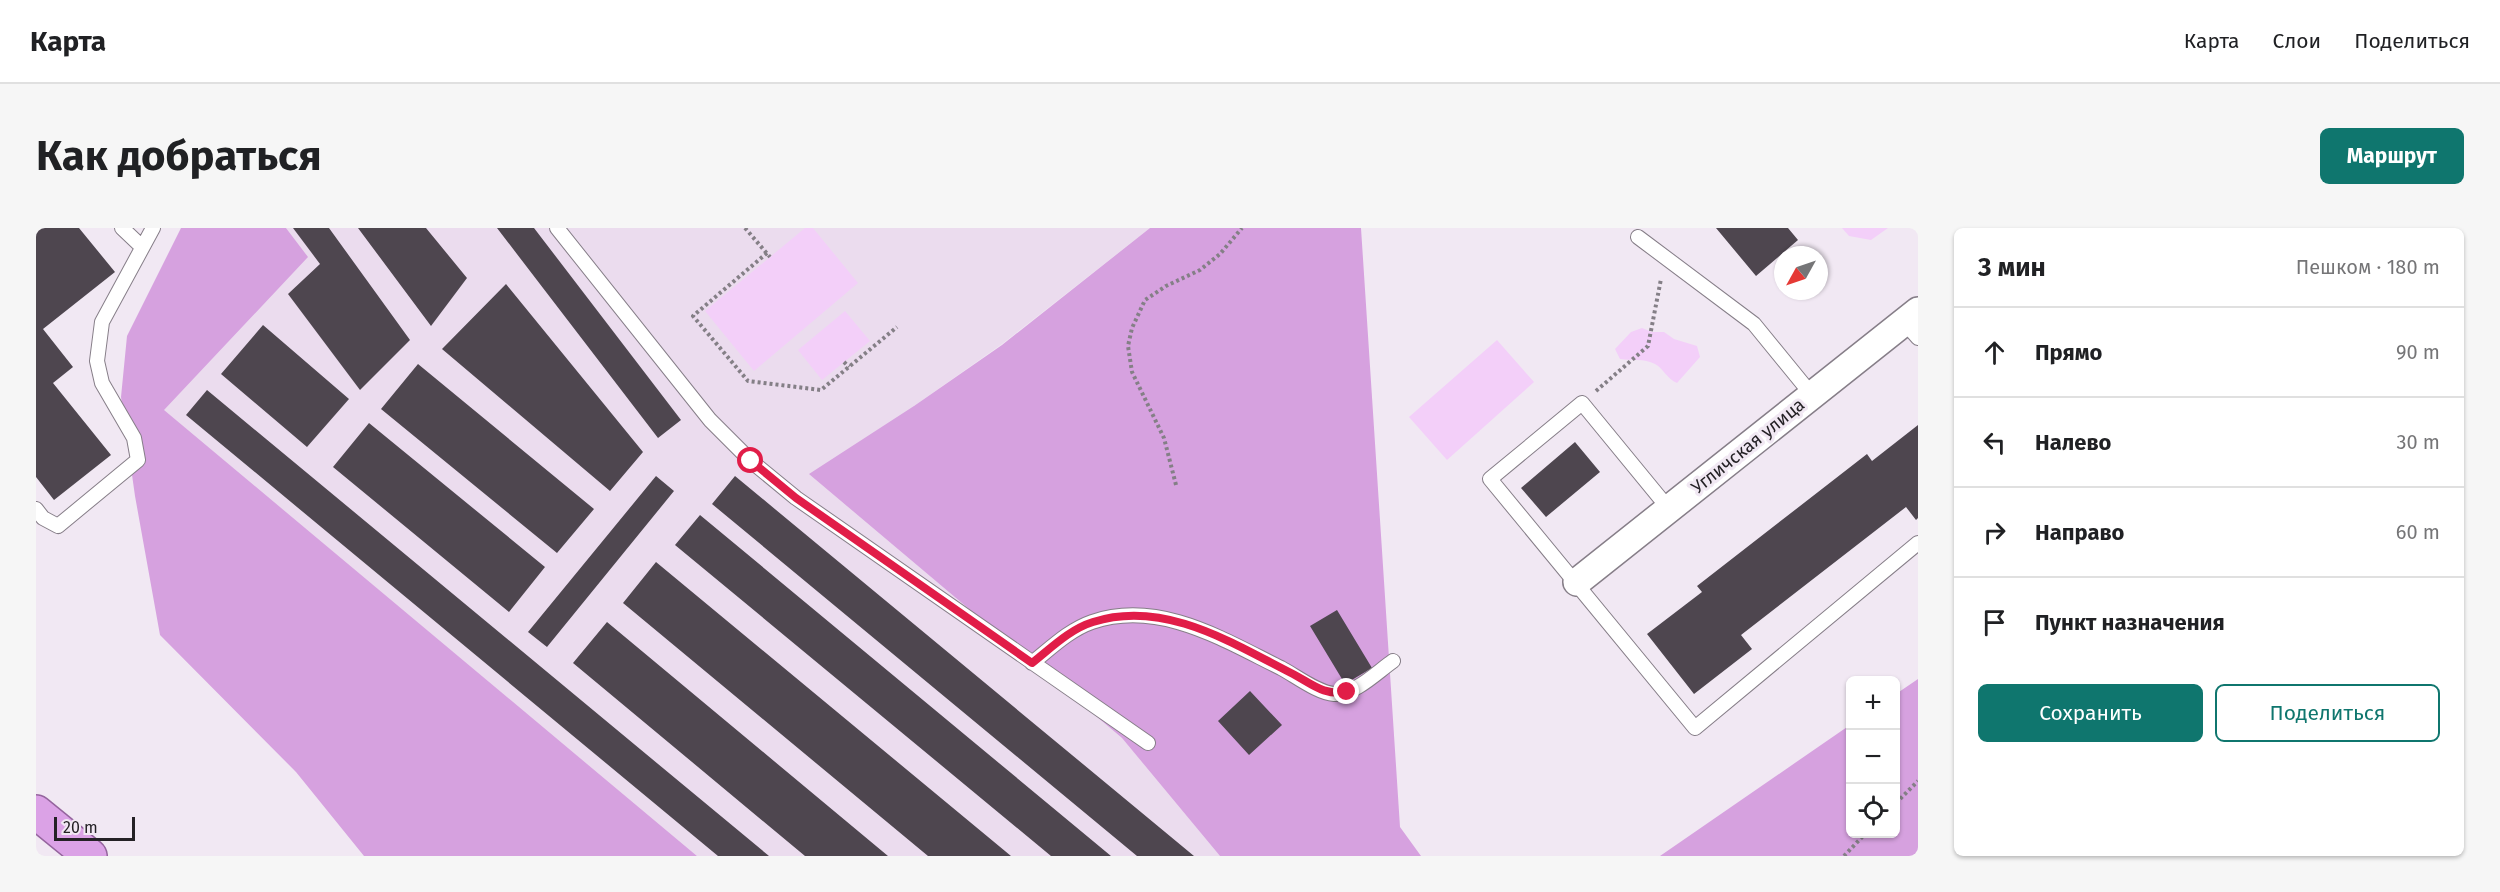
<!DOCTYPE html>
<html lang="ru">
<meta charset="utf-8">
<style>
:root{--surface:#fff;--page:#f6f6f6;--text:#202124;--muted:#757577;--line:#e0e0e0;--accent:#0f766e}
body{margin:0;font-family:"Fira Sans",sans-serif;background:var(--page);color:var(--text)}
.controls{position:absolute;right:18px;bottom:18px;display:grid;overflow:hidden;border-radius:9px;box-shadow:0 2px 4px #0004}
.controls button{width:54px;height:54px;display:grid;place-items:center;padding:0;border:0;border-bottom:2px solid var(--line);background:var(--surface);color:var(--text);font:30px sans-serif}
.compass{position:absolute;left:1738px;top:18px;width:54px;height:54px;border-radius:50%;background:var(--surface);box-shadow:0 2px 4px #0004;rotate:230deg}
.scale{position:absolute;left:18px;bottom:15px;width:81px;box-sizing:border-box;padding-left:6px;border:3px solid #242125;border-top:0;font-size:16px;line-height:21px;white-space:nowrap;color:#242125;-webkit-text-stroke:4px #f1e8f3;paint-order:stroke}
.stop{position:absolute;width:18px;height:18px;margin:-14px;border:4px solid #e11d48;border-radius:50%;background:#fff}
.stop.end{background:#e11d48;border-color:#fff;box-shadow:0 2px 6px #0008}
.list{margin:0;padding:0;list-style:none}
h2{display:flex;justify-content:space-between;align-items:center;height:78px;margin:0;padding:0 24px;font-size:26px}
h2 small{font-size:20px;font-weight:400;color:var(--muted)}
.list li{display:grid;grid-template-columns:39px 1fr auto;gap:18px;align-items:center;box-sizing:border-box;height:90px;padding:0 24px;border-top:2px solid var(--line)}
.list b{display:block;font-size:22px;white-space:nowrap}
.list em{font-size:20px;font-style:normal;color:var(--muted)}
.actions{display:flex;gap:12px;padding:18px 24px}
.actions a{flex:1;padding:14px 0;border:2px solid var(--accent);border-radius:9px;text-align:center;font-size:21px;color:var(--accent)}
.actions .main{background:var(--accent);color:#fff}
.icon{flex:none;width:33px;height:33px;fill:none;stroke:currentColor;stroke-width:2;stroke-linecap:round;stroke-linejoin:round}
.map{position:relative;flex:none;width:1882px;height:628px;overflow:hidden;border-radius:9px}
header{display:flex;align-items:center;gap:36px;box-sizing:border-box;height:84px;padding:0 30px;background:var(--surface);border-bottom:2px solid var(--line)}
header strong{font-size:28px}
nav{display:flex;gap:33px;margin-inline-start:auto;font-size:21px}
.intro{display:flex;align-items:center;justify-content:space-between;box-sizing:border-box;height:144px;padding:0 36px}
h1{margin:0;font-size:42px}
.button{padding:15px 27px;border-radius:9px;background:var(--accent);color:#fff;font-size:21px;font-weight:700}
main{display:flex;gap:36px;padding:0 36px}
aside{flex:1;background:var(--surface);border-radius:9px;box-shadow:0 2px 4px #0004}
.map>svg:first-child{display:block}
.built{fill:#ebdcee}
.green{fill:#f3cff9}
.forest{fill:#d6a1df}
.building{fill:#4e464f}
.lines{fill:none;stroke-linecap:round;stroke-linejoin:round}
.service-casing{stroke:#867e88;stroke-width:16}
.minor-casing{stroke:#867e88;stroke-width:30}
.trunk-casing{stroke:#95659e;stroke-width:36}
.path{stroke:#847f86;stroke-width:4;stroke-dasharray:3 3;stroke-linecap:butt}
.service{stroke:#fff;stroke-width:14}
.minor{stroke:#fff;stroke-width:27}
.trunk{stroke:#dba2e6;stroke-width:33}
.route{stroke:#e11d48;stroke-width:8}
.labels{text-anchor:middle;stroke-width:6;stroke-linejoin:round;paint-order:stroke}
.street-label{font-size:18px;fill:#242125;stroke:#f1e8f3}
</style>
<header>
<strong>Карта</strong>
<nav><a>Карта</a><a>Слои</a><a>Поделиться</a></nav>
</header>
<div class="intro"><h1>Как добраться</h1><a class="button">Маршрут</a></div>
<main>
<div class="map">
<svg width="1882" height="628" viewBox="0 0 1882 628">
<rect width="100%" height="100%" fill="#f1e8f3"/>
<path class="built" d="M250,0H1114L966,116L878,178L996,435L1086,510L1184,628H661L127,182L271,29Z"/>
<path class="green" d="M769,0H777L822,55L718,143L669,83Z
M1806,0H1852L1835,12L1813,8Z
M809,83L834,113L786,152L762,122Z
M1606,100L1616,104H1628L1638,111L1661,118L1664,129L1641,155C1631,151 1628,141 1619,136C1608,130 1595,133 1584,131L1579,121L1595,104Z
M1461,112L1498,154L1411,232L1373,189Z"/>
<path class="forest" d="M145,0H250L272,29L128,182L661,628H328L260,544L124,407L99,268L85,169L91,108Z
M1114,0H1325L1364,599L1385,628H1184L1086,510L773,246L878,178L966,117Z
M1882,451V628H1624L1814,497V606H1860V466Z"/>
<path class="building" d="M0,0H43L79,44L7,101L37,139L17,155L75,227L18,272L0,249Z
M257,0H293L374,112L324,162L252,66L284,36Z
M322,0H390L431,50L395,98Z
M461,0H498L645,192L622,210Z
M1680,0H1752L1762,12L1720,48Z
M470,56L607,224L574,263L406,121Z
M227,97L313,171L271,219L185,146Z
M382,136L558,281L521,325L345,181Z
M171,162L733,628H682L150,187Z
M333,195L509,339L473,384L297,239Z
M1882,197V290L1880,292L1870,279L1705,407L1716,421L1658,466L1611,406L1666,364L1661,358L1831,226L1836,233Z
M1539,214L1564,244L1510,289L1485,260Z
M620,248L638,263L511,419L492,404Z
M699,248L1158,628H1101L676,276Z
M664,287L1075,628H1015L639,317Z
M620,334L975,628H892L587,375Z
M1301,382L1336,440L1309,456L1274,398Z
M571,394L852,628H769L537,435Z
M1214,463L1246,497L1213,527L1182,493Z"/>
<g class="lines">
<defs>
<path id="service" d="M86,0L106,19
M521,0L674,192L715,233L760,270L1112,515
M1602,9L1718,96L1776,167
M1868,94L1882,110
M0,281L7,290L22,298L102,232L98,210L66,155L61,133L66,94L117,0
M1633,281L1546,175L1454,251L1659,500L1882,315
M996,435C1015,420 1033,402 1056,394C1123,371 1188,412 1245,440C1260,448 1282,465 1298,466C1319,467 1341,444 1357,433"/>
<path id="minor" d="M1541,354L1882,83"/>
<path id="trunk" d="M0,584L54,628"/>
</defs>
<use href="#service" class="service-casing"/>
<use href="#minor" class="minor-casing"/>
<use href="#trunk" class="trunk-casing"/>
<path class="path" d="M709,0L734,29
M731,25L657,88L712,153L785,162L861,99
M808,134L813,139
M1560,163L1612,118L1625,51
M1140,257L1128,210L1096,144L1092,118L1096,100L1109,72L1130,58L1164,42L1184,26L1206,0
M1860,575L1882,553
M1808,628L1829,606"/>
<use href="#service" class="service"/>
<use href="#minor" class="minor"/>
<use href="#trunk" class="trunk"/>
</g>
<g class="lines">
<path class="route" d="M715,233L760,270L996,435C1015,420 1034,401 1057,394C1128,371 1196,415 1257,446C1276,456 1288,468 1311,464"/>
</g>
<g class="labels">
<g class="street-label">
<text transform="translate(1712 218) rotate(-39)" y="6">Угличская улица</text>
</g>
</g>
</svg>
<div class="controls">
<button>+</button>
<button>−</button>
<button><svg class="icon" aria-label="locate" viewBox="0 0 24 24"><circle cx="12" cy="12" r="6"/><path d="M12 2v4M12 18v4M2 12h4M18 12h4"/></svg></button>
</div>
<svg class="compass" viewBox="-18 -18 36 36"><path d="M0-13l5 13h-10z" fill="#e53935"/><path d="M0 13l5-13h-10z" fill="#757577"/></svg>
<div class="scale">20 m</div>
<div class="stop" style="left:715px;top:233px"></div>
<div class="stop end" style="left:1311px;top:464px"></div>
</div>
<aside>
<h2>3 мин<small>Пешком · 180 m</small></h2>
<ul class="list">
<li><svg class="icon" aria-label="ahead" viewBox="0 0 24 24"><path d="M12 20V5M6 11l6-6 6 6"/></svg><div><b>Прямо</b></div><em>90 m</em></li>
<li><svg class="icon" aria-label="left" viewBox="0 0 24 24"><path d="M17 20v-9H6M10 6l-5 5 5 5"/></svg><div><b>Налево</b></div><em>30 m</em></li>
<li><svg class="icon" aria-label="right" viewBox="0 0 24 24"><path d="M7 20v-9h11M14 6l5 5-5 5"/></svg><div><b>Направо</b></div><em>60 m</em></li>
<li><svg class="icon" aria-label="arrive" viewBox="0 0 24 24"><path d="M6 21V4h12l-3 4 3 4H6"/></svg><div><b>Пункт назначения</b></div></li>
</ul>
<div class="actions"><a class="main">Сохранить</a><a>Поделиться</a></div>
</aside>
</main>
